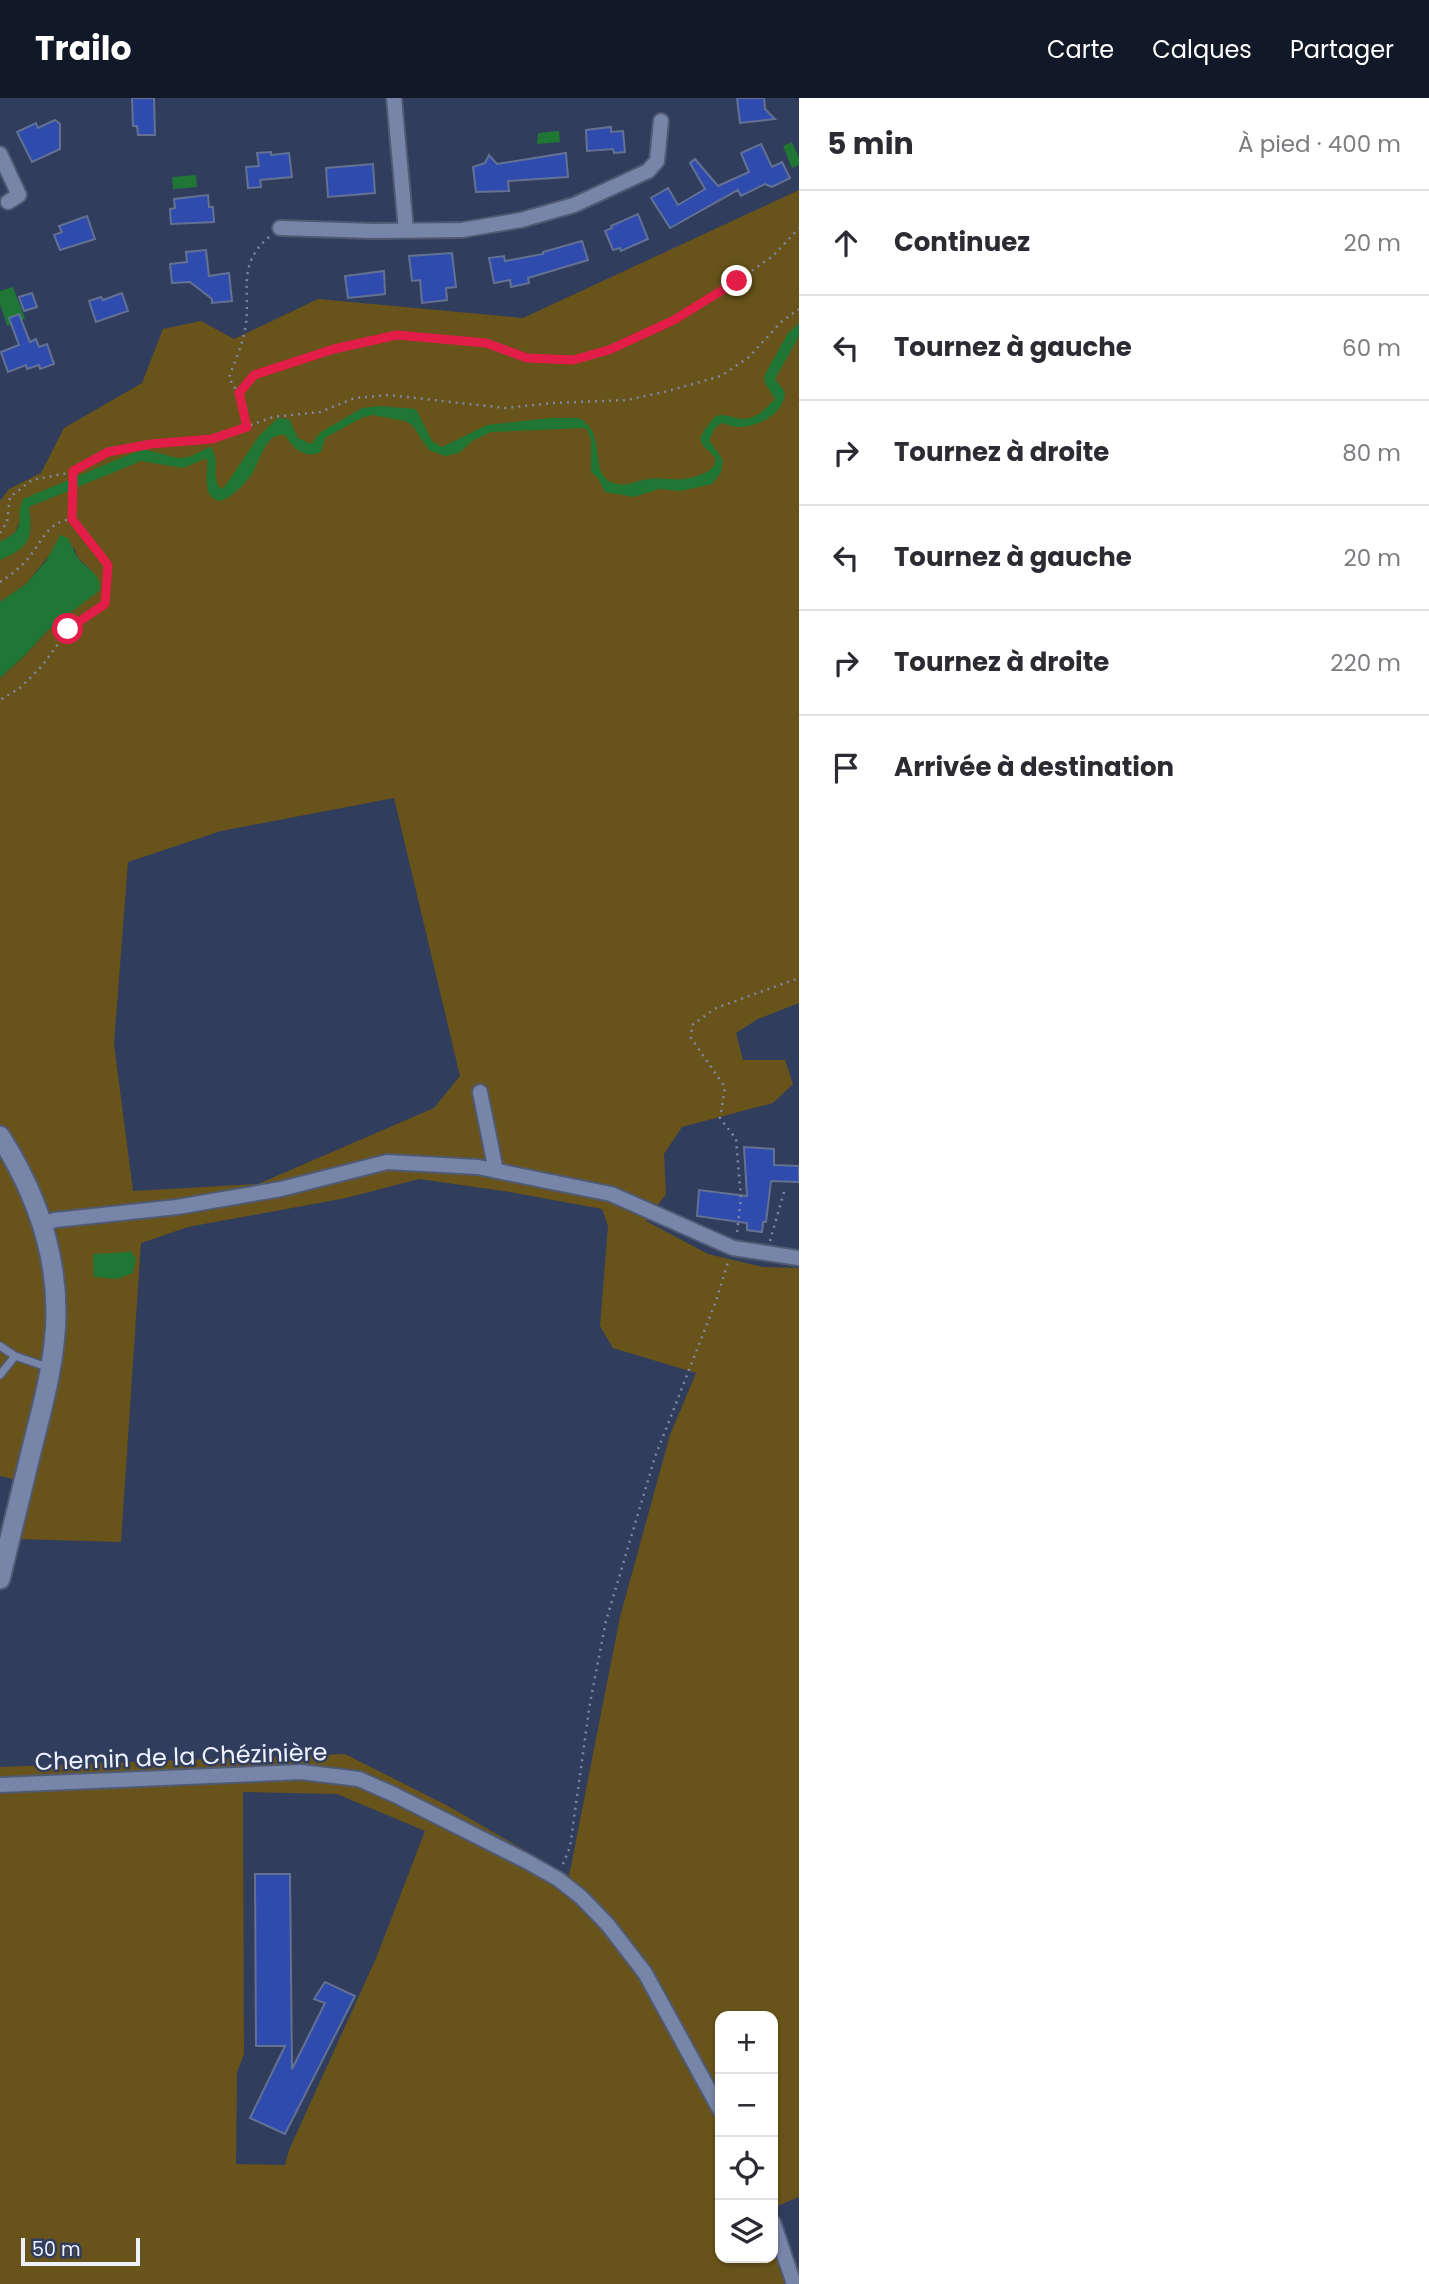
<!DOCTYPE html>
<html lang="fr">
<meta charset="utf-8">
<style>
:root{--surface:#fff;--page:#f7f7f7;--text:#2b2b33;--muted:#7c7c81;--line:#e1e1e2;--accent:#111827}
body{margin:0;font-family:Poppins,sans-serif;background:var(--page);color:var(--text)}
.controls{position:absolute;right:21px;bottom:21px;display:grid;overflow:hidden;border-radius:14px;box-shadow:0 2px 5px #0004}
.controls button{width:63px;height:63px;display:grid;place-items:center;padding:0;border:0;border-bottom:2px solid var(--line);background:var(--surface);color:var(--text);font:35px sans-serif}
.scale{position:absolute;left:21px;bottom:18px;width:119px;box-sizing:border-box;padding-left:7px;border:4px solid #edf2fe;border-top:0;font-size:19px;line-height:24px;white-space:nowrap;color:#edf2fe;-webkit-text-stroke:5px #313d5d;paint-order:stroke}
.stop{position:absolute;width:21px;height:21px;margin:-16px;border:5px solid #e11d48;border-radius:50%;background:#fff}
.stop.end{background:#e11d48;border-color:#fff;box-shadow:0 2px 7px #0008}
.list{margin:0;padding:0;list-style:none}
h2{display:flex;justify-content:space-between;align-items:center;height:91px;margin:0;padding:0 28px;font-size:30px}
h2 small{font-size:23px;font-weight:400;color:var(--muted)}
.list li{display:grid;grid-template-columns:46px 1fr auto;gap:21px;align-items:center;box-sizing:border-box;height:105px;padding:0 28px;border-top:2px solid var(--line)}
.list b{display:block;font-size:26px;white-space:nowrap}
.list em{font-size:23px;font-style:normal;color:var(--muted)}
.icon{flex:none;width:38px;height:38px;fill:none;stroke:currentColor;stroke-width:2;stroke-linecap:round;stroke-linejoin:round}
.map{position:relative;flex:none;width:799px;height:2186px;overflow:hidden}
header{display:flex;align-items:center;gap:42px;box-sizing:border-box;height:98px;padding:0 35px;background:var(--accent);color:#fff}
header strong{font-size:33px}
nav{display:flex;gap:38px;margin-inline-start:auto;font-size:24px}
main{display:flex}
aside{flex:1;background:var(--surface)}
.map>svg:first-child{display:block}
.green{fill:#68531a;fill-rule:evenodd}
.water{fill:#207735}
.building{fill:#2f4bae;stroke:#637193;stroke-width:2}
.lines{fill:none;stroke-linecap:round;stroke-linejoin:round}
.service-casing{stroke:#505a72;stroke-width:10}
.minor-casing{stroke:#505a72;stroke-width:18}
.tertiary-casing{stroke:#505a72;stroke-width:23}
.path{stroke:#7f88a0;stroke-width:2.5;stroke-dasharray:2 5;stroke-linecap:butt}
.service{stroke:#7785a9;stroke-width:7}
.minor{stroke:#7785a9;stroke-width:14}
.tertiary{stroke:#7785a9;stroke-width:19}
.route{stroke:#e11d48;stroke-width:9}
.labels{text-anchor:middle;stroke-width:5;stroke-linejoin:round;paint-order:stroke}
.street-label{font-size:24px;fill:#edf2fe;stroke:#313d5d}
</style>
<header>
<strong>Trailo</strong>
<nav><a>Carte</a><a>Calques</a><a>Partager</a></nav>
</header>
<main>
<div class="map">
<svg width="799" height="2186" viewBox="0 0 799 2186">
<rect width="100%" height="100%" fill="#313d5d"/>
<path class="green" d="M799,92V905L758,921L736,935L743,962H785L793,986L773,1005L682,1029L664,1056L666,1096L646,1123L708,1156L763,1169L799,1170V2099L775,2109L799,2172V2186H0V1669L345,1656L448,1708L569,1778L620,1519L670,1337L696,1275L613,1250L600,1228L608,1128L602,1111L510,1094L419,1081L346,1100L188,1129L141,1145L121,1444L17,1441L31,1385L0,1378V580L24,558L48,532L67,517L93,474L78,460L74,450L52,454L26,486L0,504V462C28,449 34,439 28,409L39,394C34,402 26,410 22,418C14,436 19,434 0,444V403L9,391L41,375L64,330L142,285L163,231L201,223L234,241L318,201L523,220ZM394,700L460,978L434,1010L258,1086L133,1093L114,946L128,764L221,733ZM243,1694L337,1696L425,1733L377,1858L289,2052L285,2067L236,2066L237,1974L244,1956ZM720,1918H773V2160H720Z"/>
<path class="water" d="M559,33L560,44L537,46L538,35Z
M792,44L799,60V67L792,70L783,48Z
M196,77L197,89L173,91L172,79Z
M13,189L25,221L7,228L0,206V193Z
M799,225V238L775,281L785,294C785,315 757,330 738,329C732,329 727,326 721,325L715,330L709,342L723,362L721,374L712,386L680,393L659,391L634,399L605,394L598,380L591,374V342L587,331L583,330L491,334L472,343L459,355L445,358L429,352L412,327L405,323L373,317L361,320L325,340L321,354C305,361 293,351 285,337C265,334 260,364 251,377C244,387 233,398 221,403C200,400 209,374 207,360L183,370L141,363L29,409C33,441 30,449 0,462V444C31,428 13,425 23,401L138,353L147,352L178,360L189,359L210,349C222,361 209,380 221,391L225,388L259,338L278,320L289,321L298,340L311,346L321,334L362,310L380,308L416,311L432,343L442,349L487,327L550,320H579C610,337 585,379 617,386C628,389 639,381 650,381C665,379 678,384 694,379C705,375 716,373 715,359C699,344 695,343 710,325C717,317 710,322 719,317C726,317 730,319 736,320C753,324 765,312 775,301L765,285L764,278L788,235Z
M60,437L68,440C72,447 74,455 79,461C87,471 103,477 99,493L48,532L24,558L0,580V504L26,486L46,463Z
M130,1152L136,1161L133,1175L117,1181L94,1179L93,1156L129,1154Z"/>
<path class="building" d="M132,0H154L155,37H138L137,28H133Z
M737,0H764L765,11L775,21L740,25Z
M55,22L60,26V51L32,64L17,34L36,25L38,30Z
M611,29V34L623,33L625,54L614,55L613,51L587,53L586,32Z
M761,46L772,69L782,64L790,80L772,89L765,86L741,98L738,92L670,130L651,100L668,90L678,107L705,91L690,65L695,61L718,88L749,74L741,55Z
M271,54V57L289,55L292,79L260,82L261,89L248,90L246,69L259,68L257,55Z
M566,55L568,79L508,83L509,93L476,94L473,69L485,65L489,57L497,66Z
M373,66L375,95L328,99L326,70Z
M208,97L209,109H213L214,124L171,126L170,111L175,110L174,101Z
M638,116L648,141L621,153L620,150L613,152L605,133L612,130L611,128Z
M87,118L95,141L60,152L54,137L62,134L59,128Z
M582,143L588,162L528,180L529,185L511,189L510,182L494,185L489,160L504,158L505,163L543,156V154Z
M206,152L209,178L229,175L232,203L212,205V201L190,184L172,185L170,166L187,164L186,154Z
M452,155L456,189L446,190L447,202L422,205L420,182L412,183L409,158Z
M384,173L385,196L348,200L345,178Z
M32,195L37,209L24,213L19,199Z
M122,195L128,213L96,224L89,203L101,199L103,202Z
M19,216L30,244L36,241L39,249L47,246L54,266L40,271L39,267L27,271L26,267L8,274L1,254L19,247L9,220Z
M744,1049L774,1051V1067L799,1068V1084L771,1083L766,1124H763L762,1134L747,1132V1125L697,1118L699,1092L747,1098Z
M255,1776H290L292,1971L325,1905L314,1901L325,1884L355,1898L285,2036L250,2020L285,1948H256Z"/>
<g class="lines">
<defs>
<path id="service" d="M0,1248L15,1258L50,1270
M0,1277L15,1258"/>
<path id="minor" d="M394,0L406,132
M0,56L19,97L8,104
M280,130L374,133L462,132L521,122L574,107L648,73L657,63L661,23
M480,994L496,1073
M43,1126L55,1122L177,1109L281,1091L387,1064L478,1069L611,1096L733,1150L799,1160
M0,1687L301,1674L359,1681L395,1697L528,1764L558,1781L581,1799L608,1827L645,1875L720,2012
M773,2124L794,2186"/>
<path id="tertiary" d="M0,1038C33,1090 56,1151 56,1214C56,1258 44,1303 33,1346C22,1391 11,1436 0,1481"/>
</defs>
<use href="#service" class="service-casing"/>
<use href="#minor" class="minor-casing"/>
<use href="#tertiary" class="tertiary-casing"/>
<path class="path" d="M269,139C235,168 252,194 245,232C242,248 234,265 229,280L238,295L254,277L334,251L397,237L486,245L527,260L573,262L609,252L674,222L737,183L773,158L799,130
M238,295L247,329
M72,421L73,374
M0,435L7,424L10,399L32,382L73,374L108,354L151,346L212,341L273,319L320,314L355,300L389,297L505,310L553,305L627,302L668,293L721,278L749,259L781,224L799,211
M0,484C8,479 16,473 23,466C41,449 44,424 72,421L108,467L105,506L68,532L42,568L20,590L0,602
M737,1134L741,1100L736,1041L720,1020L725,989L691,940L692,927L716,910L799,880
M770,1143L784,1094
M563,1766L570,1749L590,1605L606,1523L655,1359L716,1203L728,1164"/>
<use href="#service" class="service"/>
<use href="#minor" class="minor"/>
<use href="#tertiary" class="tertiary"/>
</g>
<g class="lines">
<path class="route" d="M68,531L105,506L108,467L72,421L73,373L108,354L151,346L212,341L247,329L239,295L254,277L334,251L397,237L486,245L527,260L573,262L609,252L674,222L737,183"/>
</g>
<g class="labels">
<g class="street-label">
<text transform="translate(181 1659) rotate(-2)" y="8">Chemin de la Chézinière</text>
</g>
</g>
</svg>
<div class="controls">
<button>+</button>
<button>−</button>
<button><svg class="icon" aria-label="locate" viewBox="0 0 24 24"><circle cx="12" cy="12" r="6"/><path d="M12 2v4M12 18v4M2 12h4M18 12h4"/></svg></button>
<button><svg class="icon" aria-label="layers" viewBox="0 0 24 24"><path d="M12 4l9 5-9 5-9-5zM3 14l9 5 9-5"/></svg></button>
</div>
<div class="scale">50 m</div>
<div class="stop" style="left:68px;top:531px"></div>
<div class="stop end" style="left:737px;top:183px"></div>
</div>
<aside>
<h2>5 min<small>À pied · 400 m</small></h2>
<ul class="list">
<li><svg class="icon" aria-label="ahead" viewBox="0 0 24 24"><path d="M12 20V5M6 11l6-6 6 6"/></svg><div><b>Continuez</b></div><em>20 m</em></li>
<li><svg class="icon" aria-label="left" viewBox="0 0 24 24"><path d="M17 20v-9H6M10 6l-5 5 5 5"/></svg><div><b>Tournez à gauche</b></div><em>60 m</em></li>
<li><svg class="icon" aria-label="right" viewBox="0 0 24 24"><path d="M7 20v-9h11M14 6l5 5-5 5"/></svg><div><b>Tournez à droite</b></div><em>80 m</em></li>
<li><svg class="icon" aria-label="left" viewBox="0 0 24 24"><path d="M17 20v-9H6M10 6l-5 5 5 5"/></svg><div><b>Tournez à gauche</b></div><em>20 m</em></li>
<li><svg class="icon" aria-label="right" viewBox="0 0 24 24"><path d="M7 20v-9h11M14 6l5 5-5 5"/></svg><div><b>Tournez à droite</b></div><em>220 m</em></li>
<li><svg class="icon" aria-label="arrive" viewBox="0 0 24 24"><path d="M6 21V4h12l-3 4 3 4H6"/></svg><div><b>Arrivée à destination</b></div></li>
</ul>
</aside>
</main>
